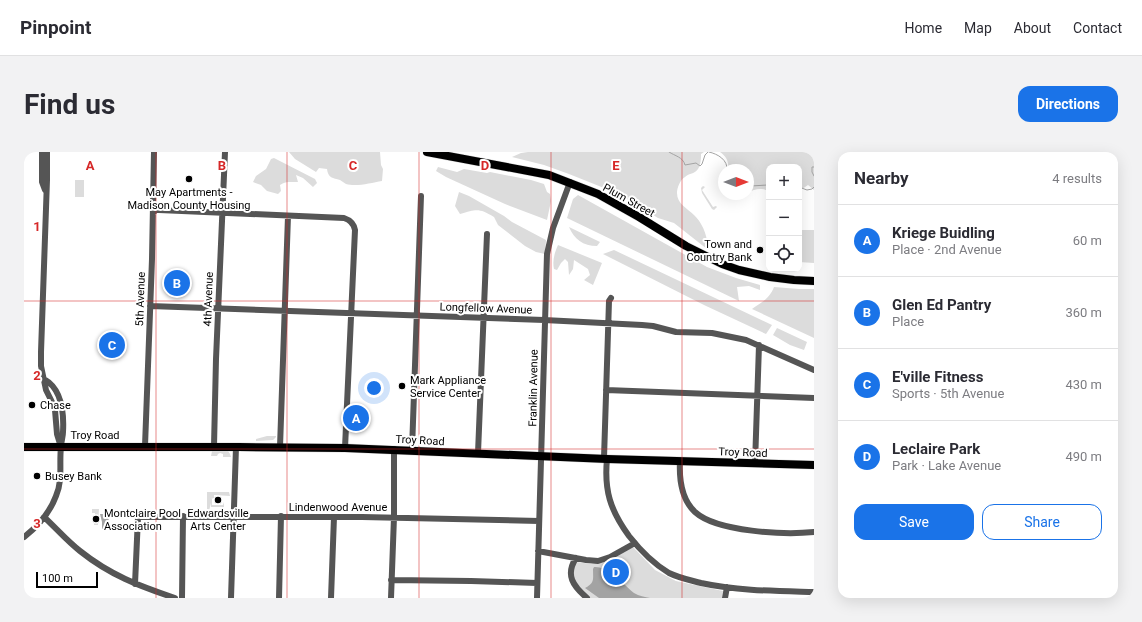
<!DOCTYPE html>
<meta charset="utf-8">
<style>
:root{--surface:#fff;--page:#f2f2f3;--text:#2b2b33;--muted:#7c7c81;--line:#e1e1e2;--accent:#1a73e8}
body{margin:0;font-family:Roboto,sans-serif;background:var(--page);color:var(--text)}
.controls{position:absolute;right:12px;top:12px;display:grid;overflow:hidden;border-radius:8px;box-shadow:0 4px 16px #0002}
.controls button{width:36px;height:36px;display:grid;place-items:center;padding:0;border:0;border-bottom:1px solid var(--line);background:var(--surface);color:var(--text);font:20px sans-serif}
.compass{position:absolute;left:694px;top:12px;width:36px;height:36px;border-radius:50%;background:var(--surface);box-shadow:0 4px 16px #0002;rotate:90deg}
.scale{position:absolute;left:12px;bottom:10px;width:62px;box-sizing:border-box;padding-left:4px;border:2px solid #000;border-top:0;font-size:11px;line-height:14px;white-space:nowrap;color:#000;-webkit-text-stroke:3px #fff;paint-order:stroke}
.you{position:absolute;left:350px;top:236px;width:14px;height:14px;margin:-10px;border:3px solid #fff;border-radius:50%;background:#1a73e8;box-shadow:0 0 0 6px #1a73e833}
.badge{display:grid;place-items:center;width:26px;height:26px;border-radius:50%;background:var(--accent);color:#fff;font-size:13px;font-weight:700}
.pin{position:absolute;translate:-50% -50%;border:2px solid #fff;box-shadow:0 1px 4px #0006}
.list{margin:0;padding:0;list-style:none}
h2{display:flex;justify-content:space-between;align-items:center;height:52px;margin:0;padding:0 16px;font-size:17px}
h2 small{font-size:13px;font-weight:400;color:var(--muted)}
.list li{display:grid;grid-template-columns:26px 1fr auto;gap:12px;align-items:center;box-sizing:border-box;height:72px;padding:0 16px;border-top:1px solid var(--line)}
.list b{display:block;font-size:15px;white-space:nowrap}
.list p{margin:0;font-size:13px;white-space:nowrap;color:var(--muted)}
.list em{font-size:13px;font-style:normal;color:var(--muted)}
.actions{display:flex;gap:8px;padding:12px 16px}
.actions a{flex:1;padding:9px 0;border:1px solid var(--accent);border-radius:12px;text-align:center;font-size:14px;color:var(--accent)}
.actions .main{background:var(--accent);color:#fff}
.icon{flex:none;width:22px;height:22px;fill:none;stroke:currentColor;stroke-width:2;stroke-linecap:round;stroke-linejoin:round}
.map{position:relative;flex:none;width:790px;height:446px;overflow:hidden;border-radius:12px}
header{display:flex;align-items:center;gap:24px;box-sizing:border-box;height:56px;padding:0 20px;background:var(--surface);border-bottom:1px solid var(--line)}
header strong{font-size:19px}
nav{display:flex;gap:22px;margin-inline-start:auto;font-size:14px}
.intro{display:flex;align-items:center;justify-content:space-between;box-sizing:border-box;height:96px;padding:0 24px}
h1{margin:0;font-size:28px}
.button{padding:10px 18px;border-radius:12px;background:var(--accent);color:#fff;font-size:14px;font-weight:700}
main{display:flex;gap:24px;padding:0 24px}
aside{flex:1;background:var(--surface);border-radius:12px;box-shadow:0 4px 16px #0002}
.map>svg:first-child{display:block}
.green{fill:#dcdcdc}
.water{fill:#a3a3a3}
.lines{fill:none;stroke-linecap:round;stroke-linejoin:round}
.stream{stroke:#a3a3a3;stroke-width:1}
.major-casing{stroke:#dbdbdb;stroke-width:9}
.minor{stroke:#555;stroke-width:6}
.major{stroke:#000;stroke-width:8}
.grid{fill:none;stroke:#d62828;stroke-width:1;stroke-opacity:0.55}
.poi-dot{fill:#000;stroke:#fff;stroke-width:1.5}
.labels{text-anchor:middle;stroke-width:4;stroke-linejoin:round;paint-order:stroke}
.poi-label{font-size:11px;fill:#000;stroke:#fff;text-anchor:start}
.street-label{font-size:11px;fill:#000;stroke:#fff}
.grid-label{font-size:13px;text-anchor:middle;font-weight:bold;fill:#d62828;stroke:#fff;stroke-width:4;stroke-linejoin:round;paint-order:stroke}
</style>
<header>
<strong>Pinpoint</strong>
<nav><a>Home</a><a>Map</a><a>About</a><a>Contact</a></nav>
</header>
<div class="intro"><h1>Find us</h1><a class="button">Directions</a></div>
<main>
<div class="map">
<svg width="790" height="446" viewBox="0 0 790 446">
<rect width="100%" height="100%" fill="#fff"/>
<path class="green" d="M265,0H356L357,13L359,17L358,29C347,31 332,35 322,32C320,31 318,29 316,28C309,26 304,26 303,17L295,16L292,20L271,7Z
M504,0H680L677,2C677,6 677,13 674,17C671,22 665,21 661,25C656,28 653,36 653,41C653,52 663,56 670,63C678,70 685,86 683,97L650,71L634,66L605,48L580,36L545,22L520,13L488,5L497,1Z
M696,0H790V38L784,33L775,39V15H745V40C739,35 730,37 724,41V18H704C705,10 703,5 696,0Z
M250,6L291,27L293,31L289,35L279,26L272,23L274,30C267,30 261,29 256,33L257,39L254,42L243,39L237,33L229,30L232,24L242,17L247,7Z
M414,15L433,20L440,17L463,21L466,20L507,28L520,32L523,40L526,42L527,49L523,68L481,52L422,25L412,19Z
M51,28H60V45H51Z
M679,34L681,35L678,38L689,55L692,54L693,55L690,58L688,57L678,41L677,36Z
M435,40L445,44L480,64L488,70L522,88L521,102L512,100L501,94L474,73L470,65C455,56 453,57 436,62L431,54Z
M554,43L683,115L712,126L736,133V138L725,134L713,135L715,149L543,66L549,47Z
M545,75L576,90L573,94C559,94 550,87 545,75Z
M775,78H790V111L775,110Z
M534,93L578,111L569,133L560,128L566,123L564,117L550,108L549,117L545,123L544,110L541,107L537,111L533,118L530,117C528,108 531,100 534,93Z
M590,98L748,173L742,182L680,153L579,102Z
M750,135L775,137H790V186L728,157C737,151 746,146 750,135Z
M753,176L783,190L780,198L766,193L749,183Z
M243,284H252V285L249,288L232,289V287Z
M188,299H204L206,302L207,305H199V302L196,301L194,302L193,304H187Z
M183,340H205L206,344L190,343V346H187L190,347H188V353H199L200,350V355H187V351L185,359L183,360Z
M68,357H75L74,373H70L71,361H68Z
M609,395L631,418L652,429L699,439L698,446H566L554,435L549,429L550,413L553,410L567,412L581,410Z"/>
<path class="water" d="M76,362H86L84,370V378L78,377V370Z
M570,415C585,414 600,433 610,441C615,444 621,445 626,446H575L561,436C571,431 569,427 569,417Z"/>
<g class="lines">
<path class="stream" d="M645,0C651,4 659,5 661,13L672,11L676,14L678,12L681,3L684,0
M685,0C694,2 704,8 703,18
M790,15H788V20L790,24
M700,31V33
M724,35L727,34L743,33L745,34
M775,35L783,38L788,37L790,35"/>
<defs>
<path id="major" d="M403,0L525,23L574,42L615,65L662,94L698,112L715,118L746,125L770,128L790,129
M0,295H215L321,296L583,307L790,313"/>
</defs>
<use href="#major" class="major-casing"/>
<path class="minor" d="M18,0V30L21,38
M23,0V28L17,200V214L22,238L28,250L31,258L33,282L37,295
M129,61L132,58H135L320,66C326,68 330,72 331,78L321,296
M126,154L520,168L618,173L629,174L652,180L688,181L722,188L790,218
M582,238L790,246
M121,294L128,107L130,0
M190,294L192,207L201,0
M256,295L264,64
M388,298L397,44
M454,301L463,82
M580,306L585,149L587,146
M583,307C580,338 586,358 605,384C616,398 630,412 645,421C655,426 666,428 677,431C714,439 753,439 790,440
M656,309C655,328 657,347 671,360C693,380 761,383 790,380
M731,312L735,193
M20,365C32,376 43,389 56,399C86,423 115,434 151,446
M0,385C13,375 26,360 32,344C39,328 35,312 37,295C37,290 39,285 39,280C40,262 38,237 20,227
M514,399L562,408L574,409L586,405L611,391
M552,406C541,423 549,434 563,446
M367,428L447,429L513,431
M111,432L114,365H338L515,369
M158,446L159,364
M207,446L212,295
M255,446L257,364
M307,446L310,365
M367,446L370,365V297
M513,446L523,102L529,76L546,30
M701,446L703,435"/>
<use href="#major" class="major"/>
</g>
<path class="grid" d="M132,0V446M263,0V446M395,0V446M527,0V446M658,0V446M0,149H790M0,297H790"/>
<g class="poi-dot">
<circle cx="165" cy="27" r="4"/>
<circle cx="736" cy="98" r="4"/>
<circle cx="378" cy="234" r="4"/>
<circle cx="8" cy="253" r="4"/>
<circle cx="13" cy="324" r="4"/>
<circle cx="194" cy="348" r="4"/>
<circle cx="72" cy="367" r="4"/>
</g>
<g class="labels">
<g class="poi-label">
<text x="165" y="44" text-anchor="middle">May Apartments -<tspan x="165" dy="13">Madison County Housing</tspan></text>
<text x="728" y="96" text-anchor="end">Town and<tspan x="728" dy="13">Country Bank</tspan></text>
<text x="386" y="232">Mark Appliance<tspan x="386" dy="13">Service Center</tspan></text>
<text x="16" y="257">Chase</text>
<text x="21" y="328">Busey Bank</text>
<text x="80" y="365">Montclaire Pool<tspan x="80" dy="13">Association</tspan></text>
<text x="194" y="365" text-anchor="middle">Edwardsville<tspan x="194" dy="13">Arts Center</tspan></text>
</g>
<g class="street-label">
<text transform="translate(605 48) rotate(29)" y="4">Plum Street</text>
<text transform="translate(116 147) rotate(-88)" y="4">5th Avenue</text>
<text transform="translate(184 147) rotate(-88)" y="4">4th Avenue</text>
<text transform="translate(462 156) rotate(2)" y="4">Longfellow Avenue</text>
<text transform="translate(509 236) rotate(-89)" y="4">Franklin Avenue</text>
<text x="71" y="287">Troy Road</text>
<text transform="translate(396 288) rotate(3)" y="4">Troy Road</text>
<text transform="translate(719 300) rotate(2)" y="4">Troy Road</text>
<text x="314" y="359">Lindenwood Avenue</text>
</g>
</g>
<g class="grid-label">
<text x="66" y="18">A</text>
<text x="198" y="18">B</text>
<text x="329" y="18">C</text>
<text x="461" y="18">D</text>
<text x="592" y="18">E</text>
<text x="13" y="79">1</text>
<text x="13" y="228">2</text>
<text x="13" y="376">3</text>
</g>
</svg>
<div class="controls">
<button>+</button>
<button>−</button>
<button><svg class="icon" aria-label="locate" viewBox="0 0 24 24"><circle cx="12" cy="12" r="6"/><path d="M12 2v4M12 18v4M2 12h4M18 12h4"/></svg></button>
</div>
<svg class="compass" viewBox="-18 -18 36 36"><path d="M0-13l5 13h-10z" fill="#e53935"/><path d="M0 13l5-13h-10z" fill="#7c7c81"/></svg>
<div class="scale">100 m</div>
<div class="you"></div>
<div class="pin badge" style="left:332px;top:266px">A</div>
<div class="pin badge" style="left:153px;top:131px">B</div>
<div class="pin badge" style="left:88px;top:193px">C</div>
<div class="pin badge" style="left:592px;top:420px">D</div>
</div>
<aside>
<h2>Nearby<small>4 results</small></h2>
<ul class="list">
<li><span class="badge">A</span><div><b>Kriege Buidling</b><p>Place · 2nd Avenue</p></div><em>60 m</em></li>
<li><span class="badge">B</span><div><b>Glen Ed Pantry</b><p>Place</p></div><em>360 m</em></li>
<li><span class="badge">C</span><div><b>E'ville Fitness</b><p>Sports · 5th Avenue</p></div><em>430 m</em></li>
<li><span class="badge">D</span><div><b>Leclaire Park</b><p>Park · Lake Avenue</p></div><em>490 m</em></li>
</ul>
<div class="actions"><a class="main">Save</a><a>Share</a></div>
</aside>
</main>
